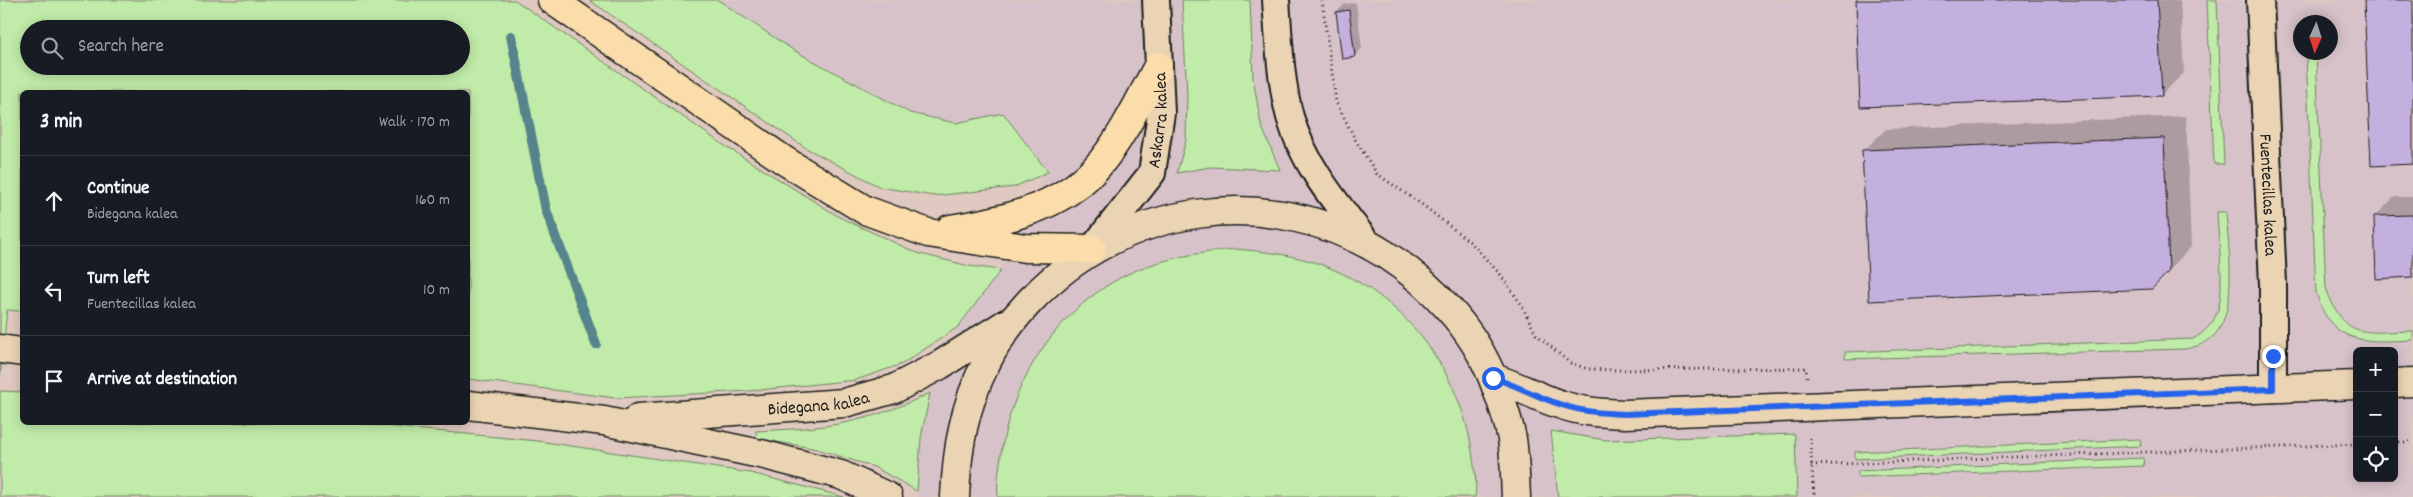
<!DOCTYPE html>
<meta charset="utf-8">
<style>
:root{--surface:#171b24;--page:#242831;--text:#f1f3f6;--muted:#9ea1a6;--line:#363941}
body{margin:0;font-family:Dekko,sans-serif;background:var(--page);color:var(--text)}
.controls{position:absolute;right:15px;bottom:15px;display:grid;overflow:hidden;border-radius:8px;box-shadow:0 2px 12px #0003}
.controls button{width:45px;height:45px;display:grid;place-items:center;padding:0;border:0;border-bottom:1px solid var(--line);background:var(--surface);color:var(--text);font:25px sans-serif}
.compass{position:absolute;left:2293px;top:15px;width:45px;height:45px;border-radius:50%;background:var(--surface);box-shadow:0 2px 12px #0003;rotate:183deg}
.stop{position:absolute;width:15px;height:15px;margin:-11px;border:4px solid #2563eb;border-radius:50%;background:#fff}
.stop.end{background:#2563eb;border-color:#fff;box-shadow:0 1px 5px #0008}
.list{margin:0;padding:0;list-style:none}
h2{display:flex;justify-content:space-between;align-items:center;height:65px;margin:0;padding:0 20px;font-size:21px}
h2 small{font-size:16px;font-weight:400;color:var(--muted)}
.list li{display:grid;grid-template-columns:32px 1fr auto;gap:15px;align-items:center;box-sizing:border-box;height:90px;padding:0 20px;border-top:1px solid var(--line)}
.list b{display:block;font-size:19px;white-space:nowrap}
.list p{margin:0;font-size:16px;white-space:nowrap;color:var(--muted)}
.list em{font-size:16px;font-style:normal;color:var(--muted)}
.icon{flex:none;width:28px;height:28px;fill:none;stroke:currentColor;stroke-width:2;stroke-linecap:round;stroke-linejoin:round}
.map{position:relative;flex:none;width:2413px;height:497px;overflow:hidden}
.search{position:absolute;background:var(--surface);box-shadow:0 2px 12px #0003;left:20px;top:20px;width:450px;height:55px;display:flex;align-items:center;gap:12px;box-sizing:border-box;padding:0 18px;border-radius:28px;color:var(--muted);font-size:19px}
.panel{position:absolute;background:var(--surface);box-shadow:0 2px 12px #0003;left:20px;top:90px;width:450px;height:335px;border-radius:8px}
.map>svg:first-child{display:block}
.built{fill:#d7c2c9;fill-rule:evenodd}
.green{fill:#c0eba8;stroke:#6e8462;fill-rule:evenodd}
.shadow{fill:#0003}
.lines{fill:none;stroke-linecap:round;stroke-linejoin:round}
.stream{stroke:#55848c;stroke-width:10}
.building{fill:#c4b0df;stroke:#1c1c1c}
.street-casing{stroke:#1c1c1c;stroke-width:30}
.secondary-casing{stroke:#1c1c1c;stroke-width:31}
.highway-casing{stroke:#1c1c1c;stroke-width:31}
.path{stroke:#1c1c1c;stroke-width:3;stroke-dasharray:1 4;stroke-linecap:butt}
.street{stroke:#ead4b3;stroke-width:26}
.secondary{stroke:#ead4b3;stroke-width:28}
.highway{stroke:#faddab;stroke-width:28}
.route{stroke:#2563eb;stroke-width:6}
.labels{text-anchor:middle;stroke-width:4.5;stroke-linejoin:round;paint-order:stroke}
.street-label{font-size:18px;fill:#1c1c1c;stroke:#ead4b3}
</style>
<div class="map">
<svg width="2413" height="497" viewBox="0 0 2413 497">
<rect width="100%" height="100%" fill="#dfc9c0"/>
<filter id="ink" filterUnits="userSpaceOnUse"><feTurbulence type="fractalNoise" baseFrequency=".02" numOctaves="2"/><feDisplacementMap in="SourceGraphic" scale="10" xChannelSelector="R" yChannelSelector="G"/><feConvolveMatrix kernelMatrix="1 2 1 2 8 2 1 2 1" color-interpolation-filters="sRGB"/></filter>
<g filter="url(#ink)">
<path class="built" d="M718,0H2413V497H917L921,438L930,393L958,327L1001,270L1048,171L1003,113L956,123L910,113L793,50ZM2300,22H2330V52H2300ZM2357,351H2394V478H2357Z"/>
<path class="green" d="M0,0H515L725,146L841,218L917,253L969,266L1001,270L958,327L902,364L856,380L749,391L616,398L468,379V92H22V311L7,310L0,378ZM29,29H461V66H29Z
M589,0H718L793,50L910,113L956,123L1003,113L1048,172L1014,187L934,196L880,187L806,148Z
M1182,0H1250L1253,78L1261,125L1280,170L1210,167L1177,173L1186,140L1187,95Z
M2207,0H2217L2224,164H2214Z
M2306,53H2316L2326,288C2345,341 2364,332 2413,331V340C2365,342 2331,346 2316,292Z
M2217,212H2226C2228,245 2240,317 2210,339C2203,345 2194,347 2185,349L1845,359V352L2193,339C2204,333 2214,323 2218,310C2225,285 2218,240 2217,212Z
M1235,249C1272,252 1305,256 1339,272C1412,305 1464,380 1473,459C1475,472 1477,484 1475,497H998C997,486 998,474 1000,463C1008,383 1058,306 1132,272C1167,257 1198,253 1235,249Z
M0,391L22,392V422L353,423L538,441L751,473L844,497H0Z
M930,393L921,438L917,491L874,467L817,449L756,438V431C792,429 830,428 865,418C887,412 909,403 930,393Z
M1551,431L1605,440L1795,434L1797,497H1558Z
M2140,439L2141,446L1855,459V452Z
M2143,458L2144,466L1858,477V471Z"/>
<path class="shadow" d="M1857,0H2180L2184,73L2161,95Z
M1356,3L1362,48L1355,56L1337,12L1345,4Z
M2186,116L2191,247L2152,288L1863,151L1886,129Z
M2394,197H2413V276L2375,217Z"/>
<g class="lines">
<path class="stream" d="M511,36L546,210L596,344"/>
</g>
<path class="building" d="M1856,0H2157L2162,96L1860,107Z
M2364,0H2413V164L2371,166Z
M1349,10L1355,57L1342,59L1336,12Z
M2164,138L2169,271L2152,289L1869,301L1862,150Z
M2413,215V277L2376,279L2374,216Z"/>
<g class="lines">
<defs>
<g id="street">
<path d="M1276,0C1279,39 1280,80 1290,117C1304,166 1338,205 1368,244"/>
<path id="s1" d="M2260,0L2273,284V389"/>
<path id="s2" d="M1092,249L1152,173L1161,113L1156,0"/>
</g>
<g id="secondary">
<path d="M0,349L22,352"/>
<path d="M1493,378C1516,385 1537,397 1559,404C1581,412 1602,413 1625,414L2357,385"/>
<path d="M2394,383L2413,382"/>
<path d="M468,405L604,421L765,455L841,475L888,497"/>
<path id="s3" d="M638,418L844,403L894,389L940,365L1007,323"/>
<path d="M955,497C957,448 964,407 986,363C997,340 1013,319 1030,301C1123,202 1271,182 1386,255C1431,284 1473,328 1493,379C1500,397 1508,419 1512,439C1515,458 1515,478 1516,497"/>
</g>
<path id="highway" d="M552,0L785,161L865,210L928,233L1025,248L1092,249
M950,229C1002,221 1059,209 1096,168C1120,142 1141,98 1158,66"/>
</defs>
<use href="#street" class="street-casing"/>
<use href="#secondary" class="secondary-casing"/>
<use href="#highway" class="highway-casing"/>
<path class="path" d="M1322,0L1336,102L1356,141L1377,174L1424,206L1470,242L1500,274L1521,304L1536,334L1570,363L1588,369L1616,370L1806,368L1807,377
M1810,438L1814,497
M2394,442H2413
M1811,465L2357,444"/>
<use href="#street" class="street"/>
<use href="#secondary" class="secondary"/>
<use href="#highway" class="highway"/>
</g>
</g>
<g class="lines" filter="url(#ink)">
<path class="route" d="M1493,378C1516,385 1537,397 1559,404C1581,412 1602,413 1625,414L2273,389V356"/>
</g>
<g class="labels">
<g class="street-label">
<text dy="6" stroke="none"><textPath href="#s2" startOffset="150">Askarra kalea</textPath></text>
<text dy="6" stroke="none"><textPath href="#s1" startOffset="195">Fuentecillas kalea</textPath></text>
<text dy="6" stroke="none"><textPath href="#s3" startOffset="181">Bidegana kalea</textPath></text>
</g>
</g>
</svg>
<div class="controls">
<button>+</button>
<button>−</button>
<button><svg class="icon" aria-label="locate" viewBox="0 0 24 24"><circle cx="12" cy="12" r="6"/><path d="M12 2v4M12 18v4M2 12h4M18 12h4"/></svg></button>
</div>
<svg class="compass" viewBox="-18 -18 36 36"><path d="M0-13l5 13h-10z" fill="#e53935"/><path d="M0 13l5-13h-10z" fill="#9ea1a6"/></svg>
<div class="stop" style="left:1493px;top:378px"></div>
<div class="stop end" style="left:2273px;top:356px"></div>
<div class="search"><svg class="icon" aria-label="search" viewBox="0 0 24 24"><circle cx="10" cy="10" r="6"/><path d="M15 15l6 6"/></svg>Search here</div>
<section class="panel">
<h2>3 min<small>Walk · 170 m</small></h2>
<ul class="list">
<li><svg class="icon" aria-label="ahead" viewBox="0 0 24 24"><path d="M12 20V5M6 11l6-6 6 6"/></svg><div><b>Continue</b><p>Bidegana kalea</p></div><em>160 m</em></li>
<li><svg class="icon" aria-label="left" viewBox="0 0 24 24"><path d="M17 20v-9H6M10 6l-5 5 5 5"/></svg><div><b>Turn left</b><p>Fuentecillas kalea</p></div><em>10 m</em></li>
<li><svg class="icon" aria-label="arrive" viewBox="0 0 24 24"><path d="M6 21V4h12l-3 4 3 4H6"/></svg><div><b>Arrive at destination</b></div></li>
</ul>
</section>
</div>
